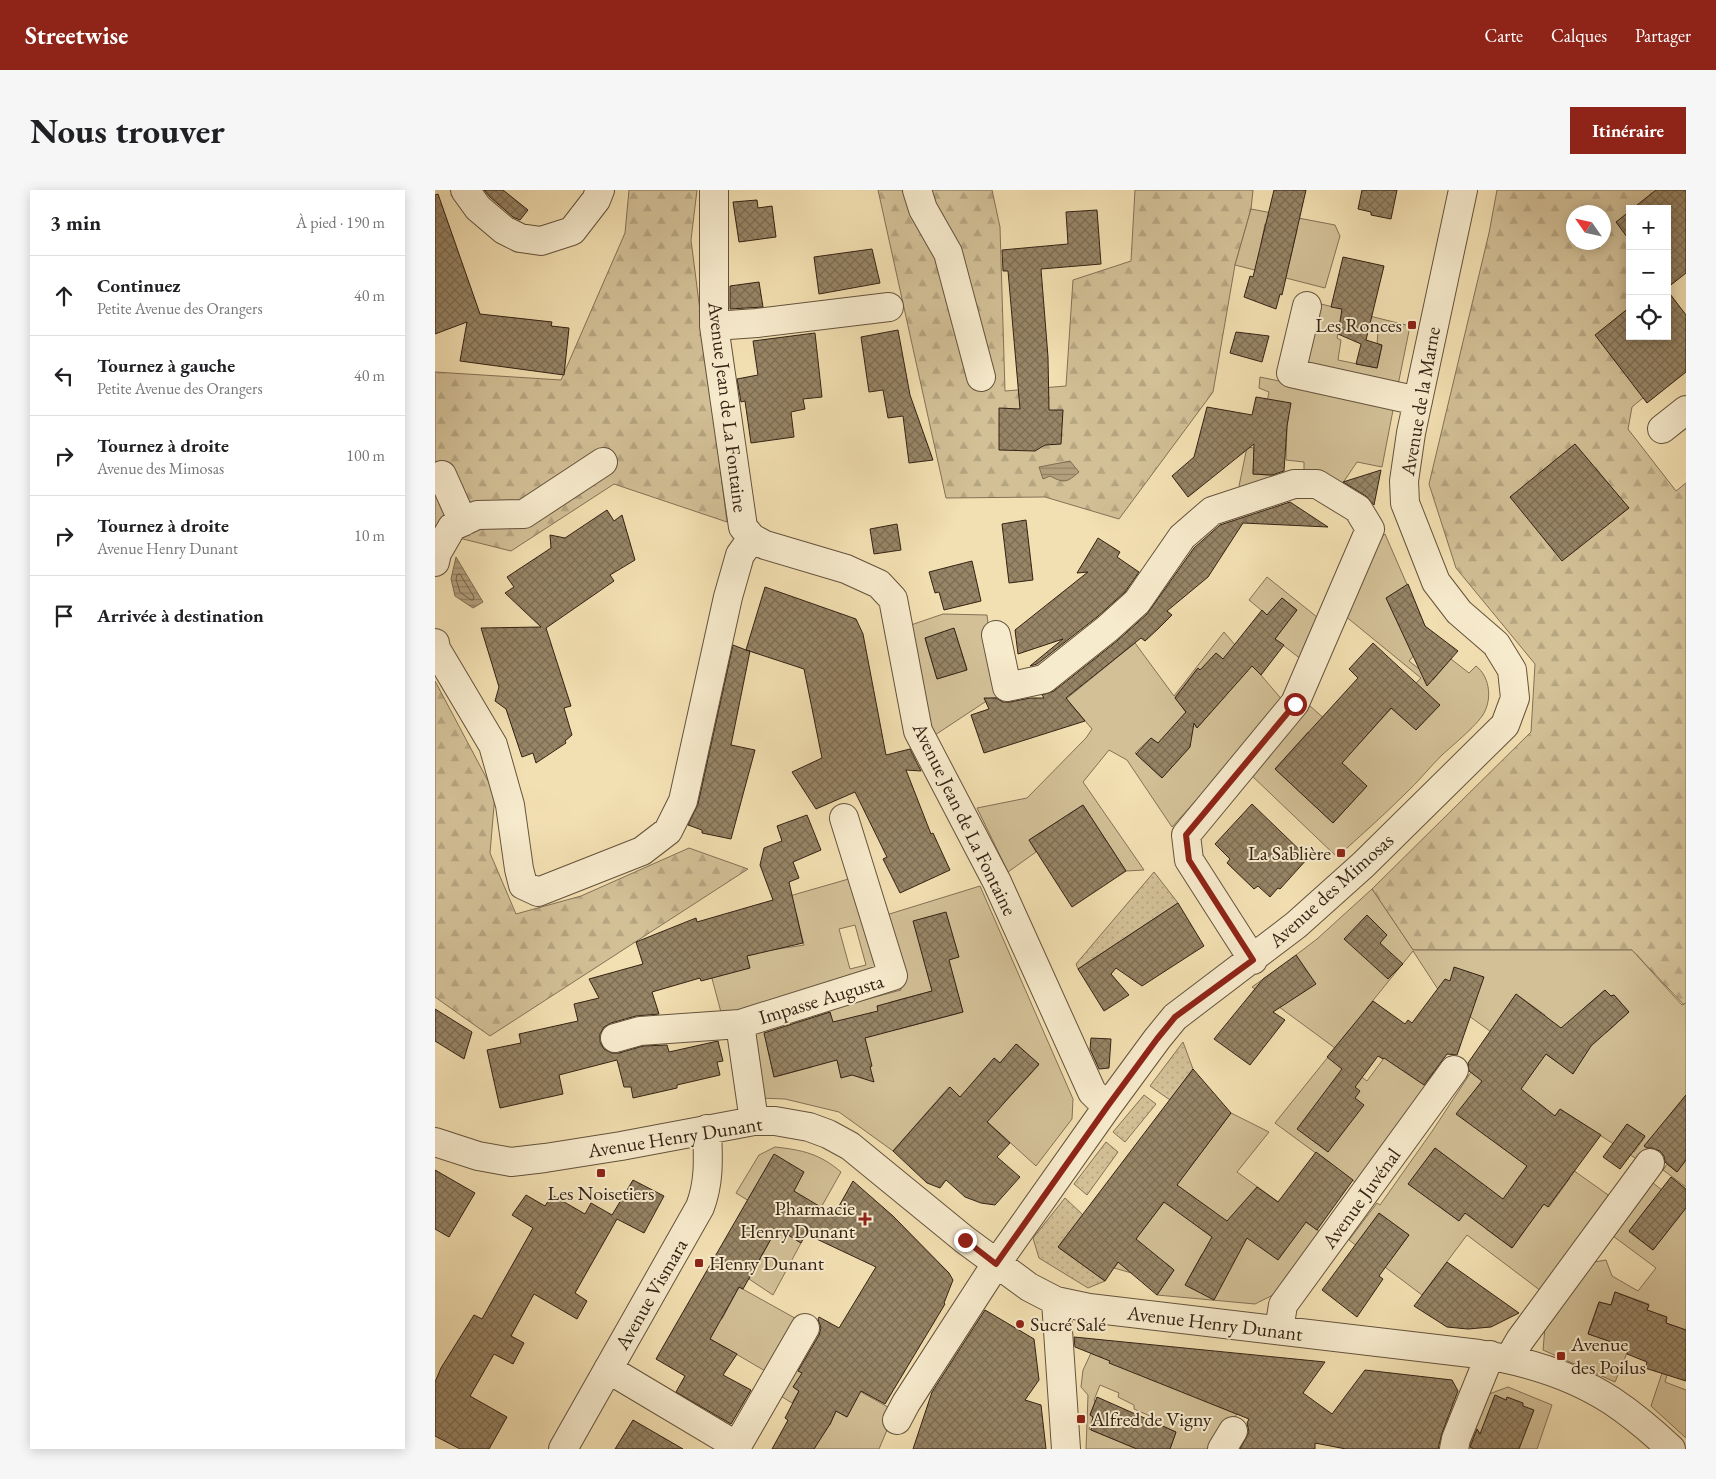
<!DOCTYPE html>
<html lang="fr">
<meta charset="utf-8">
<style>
:root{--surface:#fff;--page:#f6f6f6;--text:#202124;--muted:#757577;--line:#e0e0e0;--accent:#8f2418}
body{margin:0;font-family:"EB Garamond",serif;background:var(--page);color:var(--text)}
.controls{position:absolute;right:15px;top:15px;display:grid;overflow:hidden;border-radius:0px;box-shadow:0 2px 12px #0003}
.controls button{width:45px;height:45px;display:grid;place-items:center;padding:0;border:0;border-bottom:1px solid var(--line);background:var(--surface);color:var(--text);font:25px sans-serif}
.compass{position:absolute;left:1131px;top:15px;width:45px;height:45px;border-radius:50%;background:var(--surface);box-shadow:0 2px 12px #0003;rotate:304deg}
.stop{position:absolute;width:15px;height:15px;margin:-11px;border:4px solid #8f2418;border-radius:50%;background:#fff}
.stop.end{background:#8f2418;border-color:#fff;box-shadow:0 1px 5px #0008}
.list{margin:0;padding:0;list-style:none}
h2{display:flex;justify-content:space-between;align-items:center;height:65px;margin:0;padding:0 20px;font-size:21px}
h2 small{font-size:16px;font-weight:400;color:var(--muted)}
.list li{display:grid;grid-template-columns:32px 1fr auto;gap:15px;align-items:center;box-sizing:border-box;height:80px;padding:0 20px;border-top:1px solid var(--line)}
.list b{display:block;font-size:19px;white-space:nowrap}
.list p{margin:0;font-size:16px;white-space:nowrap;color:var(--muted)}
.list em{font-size:16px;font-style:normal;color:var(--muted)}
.icon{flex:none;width:28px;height:28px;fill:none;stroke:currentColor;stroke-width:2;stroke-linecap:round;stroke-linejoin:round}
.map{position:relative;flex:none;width:1251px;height:1259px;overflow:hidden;border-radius:0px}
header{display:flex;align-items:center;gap:30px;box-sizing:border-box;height:70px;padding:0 25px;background:var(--accent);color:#fff}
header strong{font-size:24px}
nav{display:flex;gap:28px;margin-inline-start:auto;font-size:18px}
.intro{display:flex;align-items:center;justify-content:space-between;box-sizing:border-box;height:120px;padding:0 30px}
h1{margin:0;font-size:35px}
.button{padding:12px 22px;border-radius:0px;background:var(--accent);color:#fff;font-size:18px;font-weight:700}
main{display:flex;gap:30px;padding:0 30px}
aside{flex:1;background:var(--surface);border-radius:0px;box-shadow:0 2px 12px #0003}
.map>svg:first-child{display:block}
.grass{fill:url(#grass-dots);stroke:#847156}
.forest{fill:url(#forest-firs);stroke:#847156;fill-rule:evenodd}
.garden{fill:#d3c097;stroke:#847156;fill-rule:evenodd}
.water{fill:url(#water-rules);stroke:#806d52}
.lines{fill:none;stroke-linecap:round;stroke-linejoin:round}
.shore{stroke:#736048;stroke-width:1}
.building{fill:url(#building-cross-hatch);stroke:#342214}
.minor-casing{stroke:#64523c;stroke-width:30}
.minor{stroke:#f7ebcd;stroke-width:28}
.route{stroke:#8f2418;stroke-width:6}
.poi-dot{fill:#8f2418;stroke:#f7ebcd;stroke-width:2}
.labels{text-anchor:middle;stroke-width:4;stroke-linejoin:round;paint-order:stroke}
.poi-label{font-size:20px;fill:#342214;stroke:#f7ebcd;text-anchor:start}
.street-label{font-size:20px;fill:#342214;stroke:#f7ebcd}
</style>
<header>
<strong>Streetwise</strong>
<nav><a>Carte</a><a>Calques</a><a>Partager</a></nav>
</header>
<div class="intro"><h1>Nous trouver</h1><a class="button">Itinéraire</a></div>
<main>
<aside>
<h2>3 min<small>À pied · 190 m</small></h2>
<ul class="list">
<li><svg class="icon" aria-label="ahead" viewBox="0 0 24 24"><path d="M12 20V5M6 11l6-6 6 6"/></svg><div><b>Continuez</b><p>Petite Avenue des Orangers</p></div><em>40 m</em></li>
<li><svg class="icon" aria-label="left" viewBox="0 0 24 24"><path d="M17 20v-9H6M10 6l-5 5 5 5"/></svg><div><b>Tournez à gauche</b><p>Petite Avenue des Orangers</p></div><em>40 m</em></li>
<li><svg class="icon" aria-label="right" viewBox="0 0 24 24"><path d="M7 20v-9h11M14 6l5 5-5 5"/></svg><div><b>Tournez à droite</b><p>Avenue des Mimosas</p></div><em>100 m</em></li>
<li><svg class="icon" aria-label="right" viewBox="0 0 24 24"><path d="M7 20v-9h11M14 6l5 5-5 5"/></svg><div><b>Tournez à droite</b><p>Avenue Henry Dunant</p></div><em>10 m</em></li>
<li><svg class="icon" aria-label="arrive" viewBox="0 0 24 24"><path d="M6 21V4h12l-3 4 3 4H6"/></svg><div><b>Arrivée à destination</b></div></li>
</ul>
</aside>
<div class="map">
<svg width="1251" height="1259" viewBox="0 0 1251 1259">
<defs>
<pattern id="grass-dots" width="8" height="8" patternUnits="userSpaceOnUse" patternTransform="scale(1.25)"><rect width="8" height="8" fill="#d3c097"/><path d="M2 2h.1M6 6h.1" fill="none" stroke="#b6a581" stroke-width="1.8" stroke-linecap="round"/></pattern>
<pattern id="forest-firs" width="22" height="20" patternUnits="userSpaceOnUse" patternTransform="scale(1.25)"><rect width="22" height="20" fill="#d3c097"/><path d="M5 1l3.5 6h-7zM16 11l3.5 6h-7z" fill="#b6a581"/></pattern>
<pattern id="water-rules" width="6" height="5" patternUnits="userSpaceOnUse" patternTransform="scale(1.25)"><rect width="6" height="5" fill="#b29f7c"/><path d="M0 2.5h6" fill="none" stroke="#928164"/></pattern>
<pattern id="building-cross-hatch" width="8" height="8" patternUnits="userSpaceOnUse" patternTransform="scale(1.25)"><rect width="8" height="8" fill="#978566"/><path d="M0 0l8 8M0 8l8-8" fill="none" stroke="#7c6c53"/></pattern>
</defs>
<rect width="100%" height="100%" fill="#f3e0b2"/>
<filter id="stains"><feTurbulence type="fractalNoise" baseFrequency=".004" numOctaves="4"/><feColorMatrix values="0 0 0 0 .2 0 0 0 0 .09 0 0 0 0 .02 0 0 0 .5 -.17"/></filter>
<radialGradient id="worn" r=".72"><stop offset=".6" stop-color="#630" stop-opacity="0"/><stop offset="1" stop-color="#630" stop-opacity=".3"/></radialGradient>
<path class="grass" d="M719,682L743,713L643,779L641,774Z
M748,852L758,879L735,910L715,896Z
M709,905L721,914L690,952L678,942Z
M671,952L683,962L652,1005L639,994Z
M630,1008L648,1025L624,1058L670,1091L653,1098L604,1068L598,1048Z"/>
<path class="forest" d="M194,0H262L256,50L292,332L179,294L76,361L0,342V182L126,190L190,43Z
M443,0H557L565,37L570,201L631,196L638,90L696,71L700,0H818L816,19L800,75L778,202L684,329L610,307L511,308Z
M1062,0H1251L1232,19H1195V146L1251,172L1197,217L1193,239L1241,301L1251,293V817L1197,760H978L937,699L1096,542L1100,474L1021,378L994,294L1054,43ZM1138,22H1168V52H1138Z
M0,491L60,604L55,663L81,724L146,706L254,658L313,679L55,846L0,807Z"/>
<path class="garden" d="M816,19L900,35L905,46L890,98L800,75ZM830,34L862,40L854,74L827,68L829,55L826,54Z
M886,114L975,136L962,200L868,181ZM905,133L943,142L942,154L947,156L942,178L903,170L906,150L902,148Z
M825,187L959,215L947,277L922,272L903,300L869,286V272L851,270L852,236L855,213L828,231L834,202L824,198Z
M812,257L819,258L818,284L850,286L810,303L804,296Z
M950,344L990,436L984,443L992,450L974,471L998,490L1016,469L1034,483L1041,476C1054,486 1057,506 1050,521C1045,533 1018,555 1007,565C994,578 983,592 970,604C948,626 925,646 902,667L815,584L874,515L921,557L953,522L986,488L909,425L936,355ZM873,542L932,596L898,633L840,579Z
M832,387L887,431L871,473L840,449L862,420L847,408L832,425L814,410Z
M508,424L552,425L562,508H556L497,547L473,436ZM519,439L532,479L502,489L490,448Z
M789,442L849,512L737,637L692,570L674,560L648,592L709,680L691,681L648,615L594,650L601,662L573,682L542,618L592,608L651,548L657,539L641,520L634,524L617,493L631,509L700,453L739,506ZM781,463L788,469L793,464L813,480L762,538L740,507L762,479L767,482ZM716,548L723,553L755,557L727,588L700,563Z
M417,688L442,773L439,786L287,826L264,740L313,718ZM361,723L369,755L336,760L347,726ZM420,735L431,775L415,779L404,739Z
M545,696L638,909L637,929L601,976L514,897L458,961L404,922L350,909L325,908L318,844L377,824L466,800L448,726ZM520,795L528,822L464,839L456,812ZM582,854L604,875L576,905L559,868L565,873ZM332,855H333L377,877L339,887Z
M937,699L978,760H1197L1247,815L1251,813V905L1215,950L1237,967L1232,974L1242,982L1251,970V997L1228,980L1237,967L1217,954L1203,970L1125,919L1100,953L1176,1007L1106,1101L1032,1045L987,1105L914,1050L942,1013L945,1015L998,940L1036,882L1063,847L1008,807L978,761L931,819L1010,880L924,995L840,933L893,867L899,873L921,842L915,839L900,858L817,797L834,785L853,812L880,794L861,765L882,749ZM1170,800L1176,806L1179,805L1194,822L1171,843L1149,818ZM1081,804L1110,825L1094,845L1066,826ZM1129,840L1154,859L1138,883L1112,865ZM963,849L932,891L906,872ZM1192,934L1210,947L1199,962L1181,949ZM1000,958L1050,996L1024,1031L974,994ZM1101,964L1135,988L1114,1017L1080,992ZM944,1024L974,1045L956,1069ZM1094,1034L1077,1058L1051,1039Z
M796,923L834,942L802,982L882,1040L889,1043L847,1099L844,1097L838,1105L820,1114L722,1105L739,1080L731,1073L718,1089L679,1078ZM792,1032L780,1049L761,1035ZM767,1064L795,1079L753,1090Z
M340,957C368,960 385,964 406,982L370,1046L351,1043L366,1053L338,1105L314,1089L346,1031L301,1003L324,965Z
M1218,993L1251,1019V1140L1231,1133V1127L1212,1120L1214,1114L1180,1102L1176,1115L1164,1112L1153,1143L1194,1158L1180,1192L1108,1160L1110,1137L1159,1072L1171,1070L1177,1086L1203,1101L1221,1078L1178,1046ZM1214,1015L1238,1034L1218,1060L1194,1042Z
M304,1097L367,1132L337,1185L260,1140L272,1120L287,1129Z
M656,1163L802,1224L779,1259H735L741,1242L714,1230L715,1226L699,1219V1215L683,1207L684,1203L665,1195L659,1210L660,1212L655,1225L658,1227L654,1239L702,1259H651L653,1205L646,1197L648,1180Z
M356,1176L371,1185L380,1176L460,1221L444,1259H379L393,1233L395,1235L401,1221L412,1227L419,1213L375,1187L364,1188L358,1197L364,1201L357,1213L341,1203Z
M1227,1183L1232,1185L1230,1192L1251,1200V1248L1216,1216Z
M1073,1197L1117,1215L1102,1259H1033L1054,1204Z"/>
<path class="water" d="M635,271L644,282C632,292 630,294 615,286L608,289L604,277Z
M21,367L48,412L38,418L20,406L16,389Z"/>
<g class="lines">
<path class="shore" d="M25,384L39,407L38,410H36L25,402L21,389L22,385Z"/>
</g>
<path class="building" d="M49,0H68L93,20L85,30L78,27L55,7Z
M839,0H871L847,105L845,104L841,119L809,107L815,86L818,87Z
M927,0H962L956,29L936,25V22L923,19Z
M1221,0H1251V83L1232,98V19H1197Z
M3,4L45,124L117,132L116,136L134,138L129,185L25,171L32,132L0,144V5Z
M322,10L323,18L337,16L341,47L304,52L298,12Z
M662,20L666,74L606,79L613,167L614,220H628L626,254L610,255L600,261L564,260V218L585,219L573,81H568L567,60L633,54L631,22Z
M1195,21V51L1181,32Z
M437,59L445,93L384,104L379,67Z
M908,67L949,76L931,150L947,155L942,178L921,174L926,154L903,144L907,119L896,117Z
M324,92L328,117L295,119V96Z
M1232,100L1251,125V182L1212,213L1160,145L1195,117V146H1232Z
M463,140L475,205L498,270L474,273L468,226L453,228L448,200L434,202L426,147Z
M801,142L834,146L827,172L795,163Z
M380,143L387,207L368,209L370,219L356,222L359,247L316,253L310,211L306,212L302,189L323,185L318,151Z
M821,207L856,213L852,236L849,281L837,285L818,284L819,254L753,307L737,286L759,267L772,217L817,225Z
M1140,254L1194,318L1127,371L1075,307Z
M946,280L939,315L931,306L908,292Z
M855,312L893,337L808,333L773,387L732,421L737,425L723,439L710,451L706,448L631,508L650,531L549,563L536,525L554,519L549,508H561L568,512H575L595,508H609L607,505L619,501L682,451L712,424L759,358L785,335Z
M172,320L179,331L187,325L200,370L175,385L179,391L111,438L136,516L129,518L137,545L130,551L131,553L101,573L98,563L87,567L71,519L60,511L64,497L46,438L106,437L70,403L79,397L72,387L116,358L115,345L130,348Z
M591,330L598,390L574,393L567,334Z
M462,334L466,360L439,364L435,339Z
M663,348L685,362L682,367L704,382L690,402L662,427L602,474L595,476L628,449L583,464L580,440L653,382L642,383Z
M537,371L546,411L509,420L504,402L500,403L494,382Z
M973,394L990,436L1023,461L992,496L951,408Z
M330,397L421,429L428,444L451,565L475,559L486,581L471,580L496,644L498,643L515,680L465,703L448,669L452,667L420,602L381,619L357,582L387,568L369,479L311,460L315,461L296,555L320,560L296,649L267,643V640L253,635L263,614L298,455L311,460Z
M847,408L862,420L840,449L849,455L826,485L817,476L762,538L759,533L755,557L727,588L701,564L716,548L723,553L751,522L740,508L763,478L765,480L781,463L788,469L827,420L832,425Z
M519,438L532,480L502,489L490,448Z
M938,453L1005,515L981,540L956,518L907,573L932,596L898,633L840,579L923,488L914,479Z
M817,614L873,668L845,699L843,698L835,707L823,696L819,699L792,673L795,669L780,654Z
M648,615L691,681L637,717L594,650Z
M372,625L386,660L358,672L364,688L354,692L368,753L312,766L315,778L266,791L265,788L217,802L224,824L201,826L176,833L169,837L165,844V852L169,859L177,863H184L208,856L232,855L234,862L283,851L288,871L282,872L285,885L242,895V898L198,908L196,897H189L182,870L124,885L128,904L65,918L52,860L86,853L84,844L143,831L139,814L164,808L154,789L208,774L201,752L261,728L262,732L338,710L325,675L329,658L347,651L342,636Z
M743,713L769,756L707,796L681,778L676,784L694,805L669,821L643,779Z
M511,722L524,767L514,770L528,822L430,848L437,876L435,877L439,892L417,885L406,888L402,870L339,887L329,843L395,822L398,832L443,821L442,816L497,801L478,731Z
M932,725L952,745L945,753L968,774L953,789L909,749Z
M861,765L881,794L838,822L850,830L815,875L779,849L828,789Z
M1019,777L1049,787L1022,865L1012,864L989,895L949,868L948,869L943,866L920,897L925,901L920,908L929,915L893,962L862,939L907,879L892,867L938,811L970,834L973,830L977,833L1010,789L1015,791Z
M1170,800L1176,806L1179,805L1194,822L1156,856L1138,884L1111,864L1086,899L1120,926L1125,919L1166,945L1113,1017L1109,1014L1077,1058L1030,1023L1024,1031L973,994L1000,958L1068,1009L1092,976L1021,924L1047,891L1034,881L1033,873L1081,804L1126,838Z
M0,819L37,842L29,869L0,851Z
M656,848L676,849L674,878L664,879L655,859Z
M581,854L604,874L552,932L575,953L562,967L585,987L560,1015L546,1013L530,1007L511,990L505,998L492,993L458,961L515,897L525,907L559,868L565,873Z
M758,879L796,923L742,995L792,1031L822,997L843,1012L881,962L918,990L882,1040L871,1032L843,1070L812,1048L779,1110L750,1095L777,1047L729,1012L701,1049L739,1080L722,1105L683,1072L670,1091L623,1057Z
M1251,905V970L1242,982L1230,972L1229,966L1225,961L1217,958H1212L1209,956Z
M1192,934L1210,946L1185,979L1168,967Z
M339,964L369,982L359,1001L399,1025L418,991L458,1026L514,1083L518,1090L509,1113L510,1114L450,1214L426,1201L412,1227L401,1221L395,1234L379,1259H337L353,1230L350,1228L364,1201L358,1197L367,1183L363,1181L384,1145L386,1138L383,1129L384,1127L404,1138L441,1077L371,1044L366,1053L342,1038L308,1099L304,1097L275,1149L302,1164L288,1185L316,1200L296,1234L241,1202L250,1186L221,1169Z
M0,980L40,1003L14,1047L0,1039Z
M1236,987L1251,999V1018L1218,1060L1194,1041Z
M198,990L229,1006L209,1043L182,1029L140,1103L152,1111L142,1129L99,1104L76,1146L89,1153L78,1174L59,1164L35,1206L72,1227L54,1259H25L0,1246V1192L6,1178L39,1125L47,1129L98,1038L77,1025L91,1005L110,1016L117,1005L150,1024L156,1013L177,1025Z
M944,1023L974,1045L944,1086L948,1089L922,1127L887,1100Z
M1012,1072L1084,1123L1056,1137L1033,1139L1012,1137L979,1116Z
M1180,1102L1214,1115L1212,1120L1232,1127L1231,1133L1251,1140V1191L1210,1178L1212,1172L1192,1164L1194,1158L1153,1144L1164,1112L1176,1115Z
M550,1120L599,1149L604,1190L590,1210L606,1215L611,1259H478L497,1202Z
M639,1147L890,1172L868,1203L897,1224L930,1180L1017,1190L1023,1201L1007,1243L1003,1259H911L880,1253V1259H805L814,1242L812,1233L814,1229L674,1173L675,1171L640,1157Z
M1060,1205L1071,1210L1072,1207L1088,1213V1216L1099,1220L1084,1259H1039L1035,1257L1042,1239L1045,1244Z
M662,1207L741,1242L735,1259H702L656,1240L658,1227L655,1225Z
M198,1230L248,1259H180Z"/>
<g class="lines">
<defs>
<path id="minor" d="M30,0L43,18L69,40L85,48L106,51L137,41L161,10L165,0
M279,0V136L308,337L317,348L330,355L411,379L444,394L458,409L483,541L562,692L657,902L672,917
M482,0L488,19L513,63L546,187
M872,116L856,183L983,211
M279,136L322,133L454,117
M1227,239L1251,220
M7,285L28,332
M0,372L2,363L17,337L42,325L89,324L168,272
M561,445L572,497L609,489L672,439L702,412L747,347L777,321L859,294H882L923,319L935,339L860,513L751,645L754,670L818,770
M0,453L1,459L58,555L75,615L84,679L88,695L103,702L207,661L233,641L248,611L293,407L305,365L317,348
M180,848L205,841L305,834
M319,931L305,834L458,786L409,628
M0,952L43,966L76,972L110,968L186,956L319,931H340L374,937L393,944L415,956L530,1050L594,1097L621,1111L654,1118L1044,1164C1090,1171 1137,1185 1177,1211C1198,1225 1218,1242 1236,1259
M621,1111L631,1259
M844,1140L848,1115L1019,880
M1074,1169L1085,1150L1215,973
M173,1179L302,1256L370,1138
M462,1230L471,1213L561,1074L672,917L722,849L740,827L861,735L928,675L1070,535L1080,508L1077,480L1061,454L1024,422L1001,392L970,313L969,291L976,243L1028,0
M128,1259L265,1017C275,991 273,966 272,939
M787,1259L798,1241
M1019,1259L1021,1249L1055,1165"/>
</defs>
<use href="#minor" class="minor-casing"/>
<use href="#minor" class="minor"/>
</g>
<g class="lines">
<path class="route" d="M530,1050L561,1074L672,917L722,849L740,827L818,770L754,670L751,645L860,514"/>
</g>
<g class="poi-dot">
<rect x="972" y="130" width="10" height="10" rx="2.5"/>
<rect x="901" y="658" width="10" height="10" rx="2.5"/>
<rect x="161" y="978" width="10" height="10" rx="2.5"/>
<path d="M427.5 1021.5h5v5h5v5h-5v5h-5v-5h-5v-5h5z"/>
<rect x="259" y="1068" width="10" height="10" rx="2.5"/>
<circle cx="585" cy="1134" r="5"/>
<rect x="1121" y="1161" width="10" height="10" rx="2.5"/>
<rect x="641" y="1224" width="10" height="10" rx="2.5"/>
</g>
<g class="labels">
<g class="poi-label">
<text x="967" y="142" text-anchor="end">Les Ronces</text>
<text x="896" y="670" text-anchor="end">La Sablière</text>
<text x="166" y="1010" text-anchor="middle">Les Noisetiers</text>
<text x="420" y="1025" text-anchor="end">Pharmacie<tspan x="420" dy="23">Henry Dunant</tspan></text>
<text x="274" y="1080">Henry Dunant</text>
<text x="595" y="1141">Sucré Salé</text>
<text x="1136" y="1161">Avenue<tspan x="1136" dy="23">des Poilus</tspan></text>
<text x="656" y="1236">Alfred de Vigny</text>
</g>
<g class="street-label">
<text transform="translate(985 211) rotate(-80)" y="7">Avenue de la Marne</text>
<text transform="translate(293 217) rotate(83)" y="7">Avenue Jean de La Fontaine</text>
<text transform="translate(530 629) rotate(64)" y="7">Avenue Jean de La Fontaine</text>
<text transform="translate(896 700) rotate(-42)" y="7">Avenue des Mimosas</text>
<text transform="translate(386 809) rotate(-17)" y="7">Impasse Augusta</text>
<text transform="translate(240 947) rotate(-9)" y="7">Avenue Henry Dunant</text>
<text transform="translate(926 1008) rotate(-54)" y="7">Avenue Juvénal</text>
<text transform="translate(216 1104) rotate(-60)" y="7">Avenue Vismara</text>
<text transform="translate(780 1133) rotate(7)" y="7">Avenue Henry Dunant</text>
</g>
</g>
<rect width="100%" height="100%" filter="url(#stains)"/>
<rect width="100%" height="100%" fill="url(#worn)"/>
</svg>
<div class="controls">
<button>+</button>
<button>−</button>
<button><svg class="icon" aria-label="locate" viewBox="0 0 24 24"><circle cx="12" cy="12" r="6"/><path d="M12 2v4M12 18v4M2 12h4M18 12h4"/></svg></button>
</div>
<svg class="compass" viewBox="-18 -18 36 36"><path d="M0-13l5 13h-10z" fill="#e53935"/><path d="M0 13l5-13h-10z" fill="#757577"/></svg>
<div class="stop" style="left:860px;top:514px"></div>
<div class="stop end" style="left:530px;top:1050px"></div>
</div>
</main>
